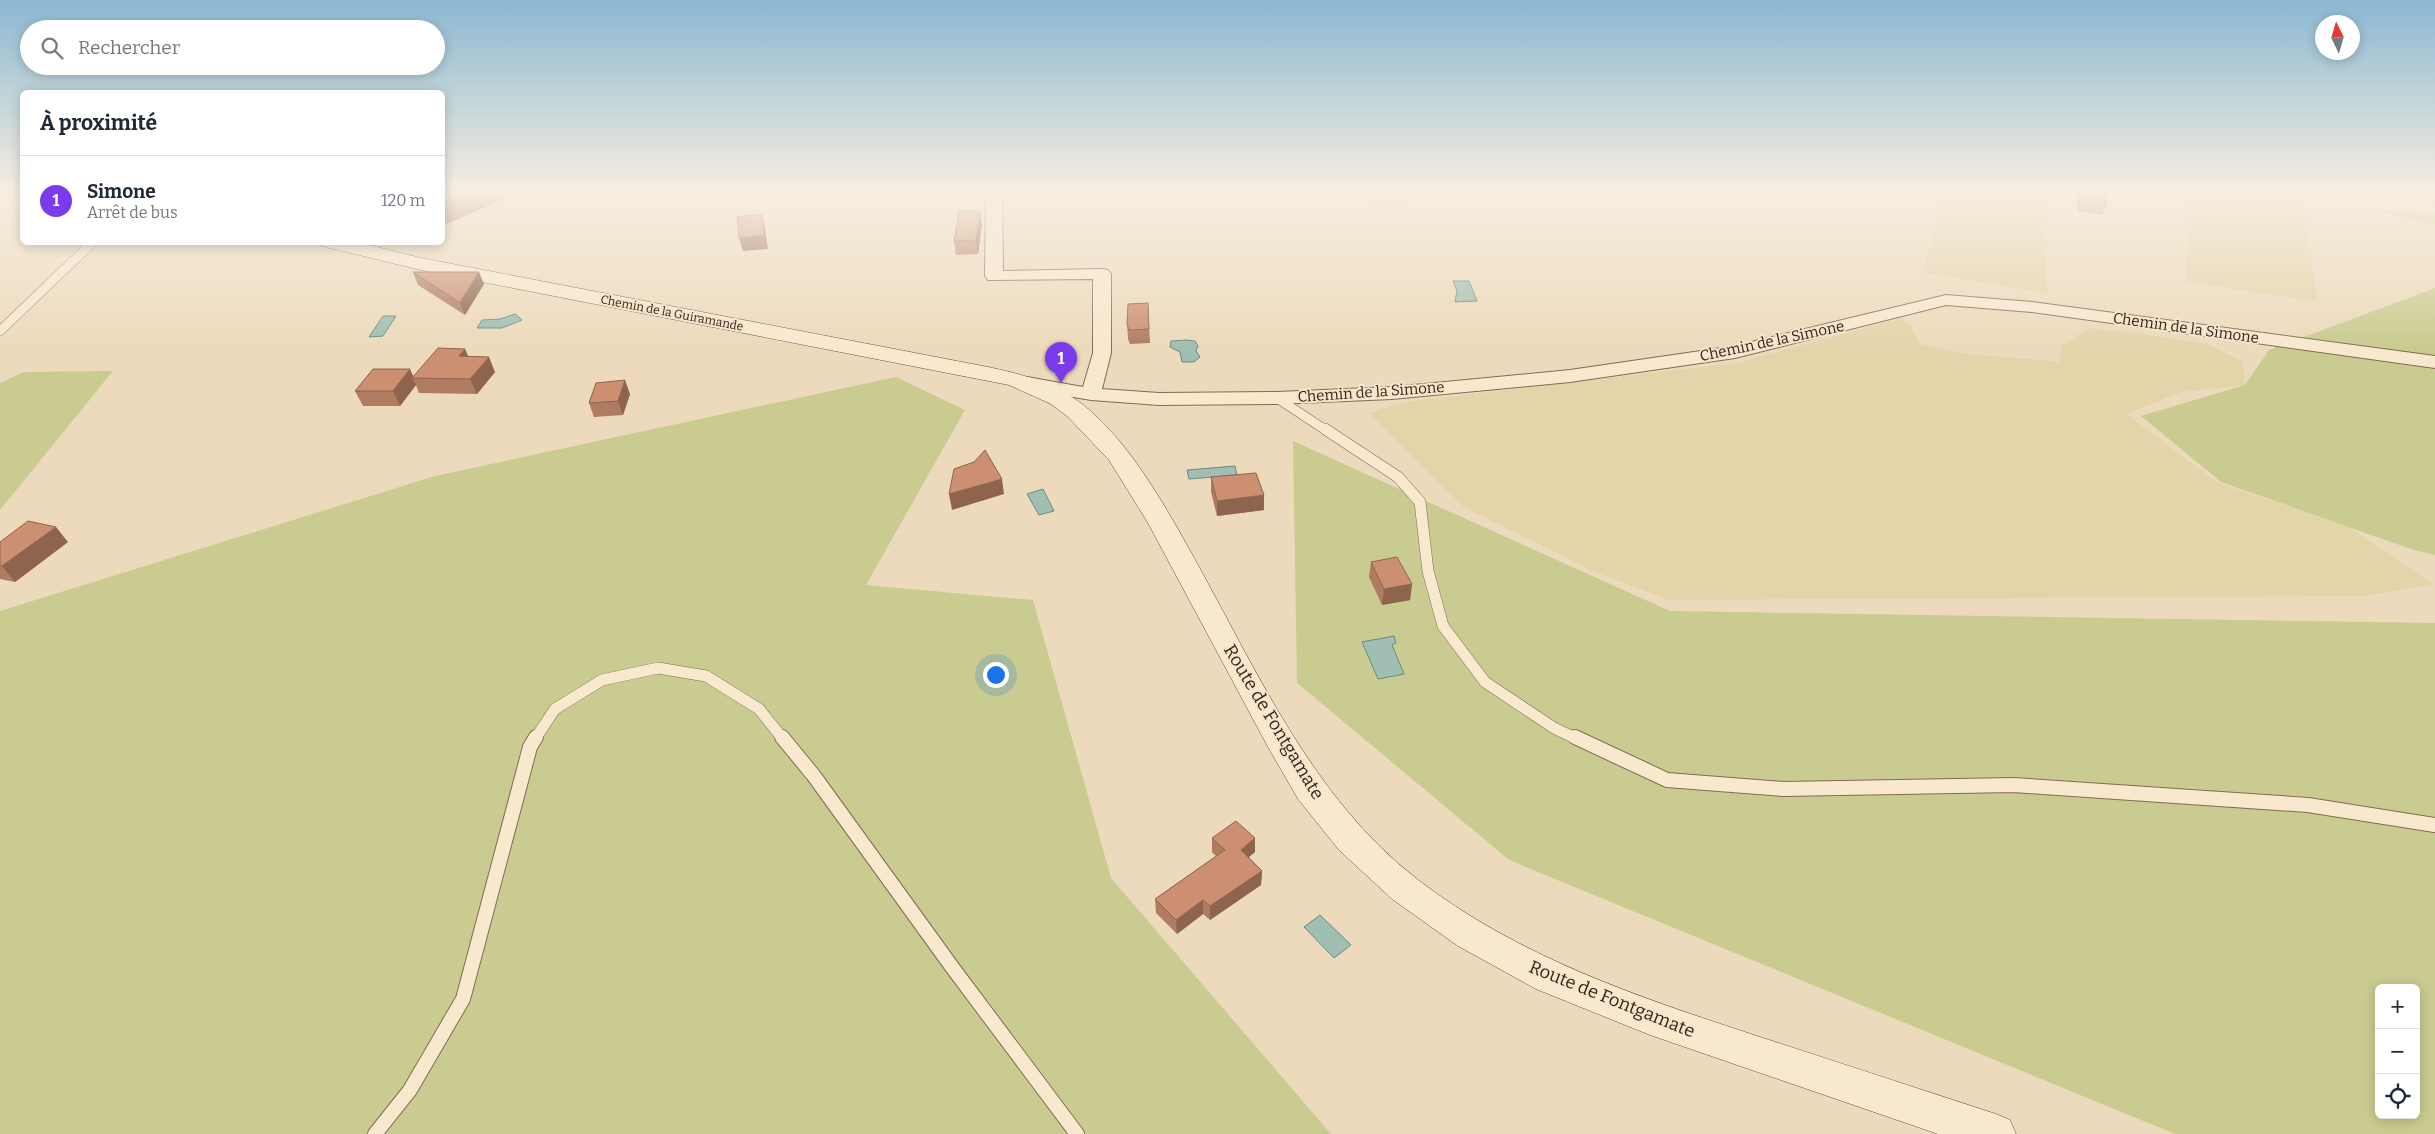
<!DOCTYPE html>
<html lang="fr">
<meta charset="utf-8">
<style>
:root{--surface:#fff;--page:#f2f2f3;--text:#1f2937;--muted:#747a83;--line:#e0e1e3;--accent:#7c3aed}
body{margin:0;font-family:Bitter,serif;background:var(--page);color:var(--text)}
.controls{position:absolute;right:15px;bottom:15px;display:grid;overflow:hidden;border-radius:8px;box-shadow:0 2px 12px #0003}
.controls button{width:45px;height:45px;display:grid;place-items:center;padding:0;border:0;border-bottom:1px solid var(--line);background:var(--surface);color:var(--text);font:25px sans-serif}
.compass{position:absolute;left:2315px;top:15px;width:45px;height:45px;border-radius:50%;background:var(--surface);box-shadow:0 2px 12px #0003;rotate:355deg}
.you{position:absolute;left:995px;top:674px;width:18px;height:18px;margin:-12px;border:4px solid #fff;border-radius:50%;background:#1a73e8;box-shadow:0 0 0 8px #1a73e833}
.badge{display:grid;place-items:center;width:32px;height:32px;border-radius:50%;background:var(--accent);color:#fff;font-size:16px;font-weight:700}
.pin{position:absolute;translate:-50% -41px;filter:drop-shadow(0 1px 2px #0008)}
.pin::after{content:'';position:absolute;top:26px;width:18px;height:15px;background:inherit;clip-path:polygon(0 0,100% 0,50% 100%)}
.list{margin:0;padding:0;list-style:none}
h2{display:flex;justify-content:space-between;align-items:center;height:65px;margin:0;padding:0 20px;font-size:21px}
h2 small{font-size:16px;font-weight:400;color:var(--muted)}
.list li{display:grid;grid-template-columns:32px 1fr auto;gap:15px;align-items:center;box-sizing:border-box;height:90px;padding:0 20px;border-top:1px solid var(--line)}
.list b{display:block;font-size:19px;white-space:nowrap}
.list p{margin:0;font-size:16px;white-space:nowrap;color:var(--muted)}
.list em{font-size:16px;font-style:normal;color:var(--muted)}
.icon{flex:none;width:28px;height:28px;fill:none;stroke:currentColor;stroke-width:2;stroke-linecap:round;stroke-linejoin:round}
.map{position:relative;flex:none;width:2435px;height:1134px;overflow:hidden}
.search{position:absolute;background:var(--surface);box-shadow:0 2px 12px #0003;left:20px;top:20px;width:425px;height:55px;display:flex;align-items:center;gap:12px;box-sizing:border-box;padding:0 18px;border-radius:28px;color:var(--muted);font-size:19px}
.panel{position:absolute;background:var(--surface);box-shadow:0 2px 12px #0003;left:20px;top:90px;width:425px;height:155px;border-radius:8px}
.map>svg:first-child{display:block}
.farmland{fill:#e3d4a9}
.green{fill:#c9cb90;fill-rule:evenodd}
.water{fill:#a0beb2;stroke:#688b7f}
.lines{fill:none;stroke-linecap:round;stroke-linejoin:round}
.lane-far2-casing{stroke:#846a56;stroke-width:10}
.lane-far1-casing{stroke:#846a56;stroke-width:12}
.lane-casing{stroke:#846a56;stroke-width:16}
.street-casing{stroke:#846a56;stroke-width:2}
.secondary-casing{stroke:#664c39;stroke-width:1}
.lane-far2{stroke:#f8e8ce;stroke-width:9}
.lane-far1{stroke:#f8e8ce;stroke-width:11}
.lane{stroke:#f8e8ce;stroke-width:14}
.street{fill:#f8e8ce;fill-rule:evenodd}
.secondary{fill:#f8e8ce;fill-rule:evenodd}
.wall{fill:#af7b61}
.shaded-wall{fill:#8f644f}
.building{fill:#cc8f71;stroke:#8f644f}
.labels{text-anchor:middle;stroke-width:4;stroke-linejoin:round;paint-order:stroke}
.far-street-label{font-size:12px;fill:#33241b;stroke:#f5e5cb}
.street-label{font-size:15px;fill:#33241b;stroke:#f5e5cb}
.near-street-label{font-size:18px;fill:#33241b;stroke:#f5e5cb}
</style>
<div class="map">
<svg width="2435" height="1134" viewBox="0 0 2435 1134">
<rect width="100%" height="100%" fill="#eddabc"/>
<path class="farmland" d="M1944,191H2039L2046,219L2047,293L1923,273Z
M2173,191H2303L2317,302L2185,281L2189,205Z
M1901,318L1910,325L1920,344L1958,353L2059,362L2062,345L2090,328L2131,332L2208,344L2243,362L2245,385L2181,392L2127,414L2218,483L2347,526L2433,584L2366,596L1669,600L1592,571L1464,507L1369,413L1404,402L1737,363Z"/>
<path class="green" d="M1360,191H1407L1405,203L1358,200Z
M2370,209L2435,214V225Z
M2435,288V555L2414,550L2221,482L2141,416L2245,385L2269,350Z
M113,371L0,510V383L24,372Z
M896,377L965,410L866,585L1033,600L1111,878L1331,1134H0V611L435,476Z
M1293,441L1670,611L2435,623V1134H2175L1509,860L1297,683ZM2379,988H2416V1115H2379Z"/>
<path class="water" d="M1453,281H1469L1477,301L1455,302L1457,291Z
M515,314L522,320L502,328H477L482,320L500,319Z
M383,316H396L383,336L369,337Z
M1187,340L1195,341L1198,346L1196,351L1200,357L1194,362H1182L1180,352L1170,347L1171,341Z
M1235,466L1237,475L1189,479L1187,470Z
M1043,489L1054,511L1039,515L1027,494Z
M1394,636L1396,643L1392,645L1404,674L1378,679L1362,642Z
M1320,915L1351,945L1334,958L1304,927Z"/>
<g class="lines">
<defs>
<path id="lane-far2" d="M0,331L93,242
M1277,398L1327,431"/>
<path id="lane-far1" d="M1325,429L1398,477L1420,502L1428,571L1443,626L1485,682L1554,728L1577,739
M535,739L555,709L602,680L658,668L706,676L759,709L783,739"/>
<path id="lane" d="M782,737L814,776L952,967L1077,1134
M1575,737L1667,780L1783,789L2014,785L2308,805L2435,825
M375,1134L410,1090L463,999L530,747L536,737"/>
<path id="street" d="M986,191H1002L1003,271L1102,269L1108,270L1111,274V353L1102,389L1159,393L1277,392L1392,387L1570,370L1735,346L1946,295L2032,302L2435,356V368L2032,312L1946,305L1735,358L1570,382L1392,399L1277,404L1159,405L1091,400L1027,389L1020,387L1017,383L1020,379L1027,377L1083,387L1093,353V279L988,280L985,276Z"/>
<path id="secondary" d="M319,242H357L421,258L988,367C1016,373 1045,380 1069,395C1122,428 1163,502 1193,556C1256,669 1312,798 1417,879C1518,957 1638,997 1757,1036C1837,1062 1916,1088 1996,1114L2010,1120L2016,1134H1938L1650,1035L1536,989L1458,946L1392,899L1339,850L1298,799L1268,747L1148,523L1109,460L1068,417L1051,404L1009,385L421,270L322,246Z"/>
</defs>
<use href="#lane-far2" class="lane-far2-casing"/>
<use href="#lane-far1" class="lane-far1-casing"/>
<use href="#lane" class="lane-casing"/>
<use href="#street" class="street-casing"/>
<use href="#secondary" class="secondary-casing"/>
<use href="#lane-far2" class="lane-far2"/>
<use href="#lane-far1" class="lane-far1"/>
<use href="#lane" class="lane"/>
<use href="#street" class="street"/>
<use href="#secondary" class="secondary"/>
</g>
<path class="wall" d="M2075,191H2106L2108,202L2102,215L2078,211Z
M982,224L978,254L956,255L954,241Z
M413,272L484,284L465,315L418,285Z
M1148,303L1150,343L1130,344L1128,339L1127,324Z
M465,349L468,356L495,372L477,394L419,393L416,385L400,406H363L355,391L413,376Z
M630,394L623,415L594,417L589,403Z
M1211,477L1264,510L1217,516L1211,492Z
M0,542H68L15,582L0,579Z
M1371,562L1412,584L1410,600L1382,605L1369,577Z
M1212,838H1255V852L1249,857L1262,871L1261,885L1210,920L1203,914L1177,934L1156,913L1155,899L1216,856L1212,852Z"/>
<path class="shaded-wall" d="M455,191H523L442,226V196Z
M980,211L982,224L978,254L976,240Z
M762,214L765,228L768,249L743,251L739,238Z
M479,272L484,284L465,315L460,303Z
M465,349L471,364L459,356Z
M489,357L495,372L477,394L470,379Z
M410,369L414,378H412L416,385L400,406L393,391Z
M625,380L630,394L623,415L618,401Z
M1002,479L1004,494L952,510L949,494Z
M1264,495V510L1217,516V501Z
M56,527L68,542L15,582L2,566Z
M1412,584L1410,600L1382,605L1384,589Z
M1255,838V852L1240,864L1241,850Z
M1262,871L1261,885L1210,920V906Z
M1203,900V914L1177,934L1176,920Z"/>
<path class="building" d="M442,191H455L442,196Z
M2083,191H2106L2108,202L2085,198Z
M959,211H980L976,240L954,241Z
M762,214L764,235L739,238L737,217Z
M413,272H479L460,303Z
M1148,303L1149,329L1129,330L1127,324L1128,304Z
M438,348L465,349L459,356L489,357L470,379L412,378Z
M373,369H410L393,391H355Z
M625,380L618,401L589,403L596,383Z
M985,450L1002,479L949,494L954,469L974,462Z
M1256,473L1264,495L1217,501L1211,477Z
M28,521L56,527L2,566L0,565V542Z
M1397,557L1412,584L1384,589L1371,562Z
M1236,821L1255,838L1241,850L1262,871L1210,906L1203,900L1176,920L1155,899L1225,850L1212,838Z"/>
<linearGradient id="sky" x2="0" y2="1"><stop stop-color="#8bb8d2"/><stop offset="0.55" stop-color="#f7eee1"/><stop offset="1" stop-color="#f7eee1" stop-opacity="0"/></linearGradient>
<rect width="2435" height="349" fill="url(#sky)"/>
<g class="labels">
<g class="far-street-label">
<text transform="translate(672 313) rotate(11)" y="4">Chemin de la Guiramande</text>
</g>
<g class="street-label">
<text transform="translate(2186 328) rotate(8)" y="5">Chemin de la Simone</text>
<text transform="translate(1772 341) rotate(-12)" y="5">Chemin de la Simone</text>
<text transform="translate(1371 392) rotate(-4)" y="5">Chemin de la Simone</text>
</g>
<g class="near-street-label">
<text transform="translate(1274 722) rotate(59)" y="6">Route de Fontgamate</text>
<text transform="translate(1612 999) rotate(22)" y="6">Route de Fontgamate</text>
</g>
</g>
</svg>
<div class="controls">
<button>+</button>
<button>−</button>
<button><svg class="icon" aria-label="locate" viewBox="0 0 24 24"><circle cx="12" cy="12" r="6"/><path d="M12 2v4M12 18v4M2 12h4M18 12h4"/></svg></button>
</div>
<svg class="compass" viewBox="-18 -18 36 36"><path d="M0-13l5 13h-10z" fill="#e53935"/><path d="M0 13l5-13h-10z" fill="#747a83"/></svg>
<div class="you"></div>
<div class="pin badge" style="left:1061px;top:383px">1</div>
<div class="search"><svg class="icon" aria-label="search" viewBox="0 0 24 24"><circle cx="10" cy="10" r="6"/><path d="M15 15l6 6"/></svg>Rechercher</div>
<section class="panel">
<h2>À proximité<small></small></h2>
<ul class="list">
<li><span class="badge">1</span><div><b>Simone</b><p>Arrêt de bus</p></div><em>120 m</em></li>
</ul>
</section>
</div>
